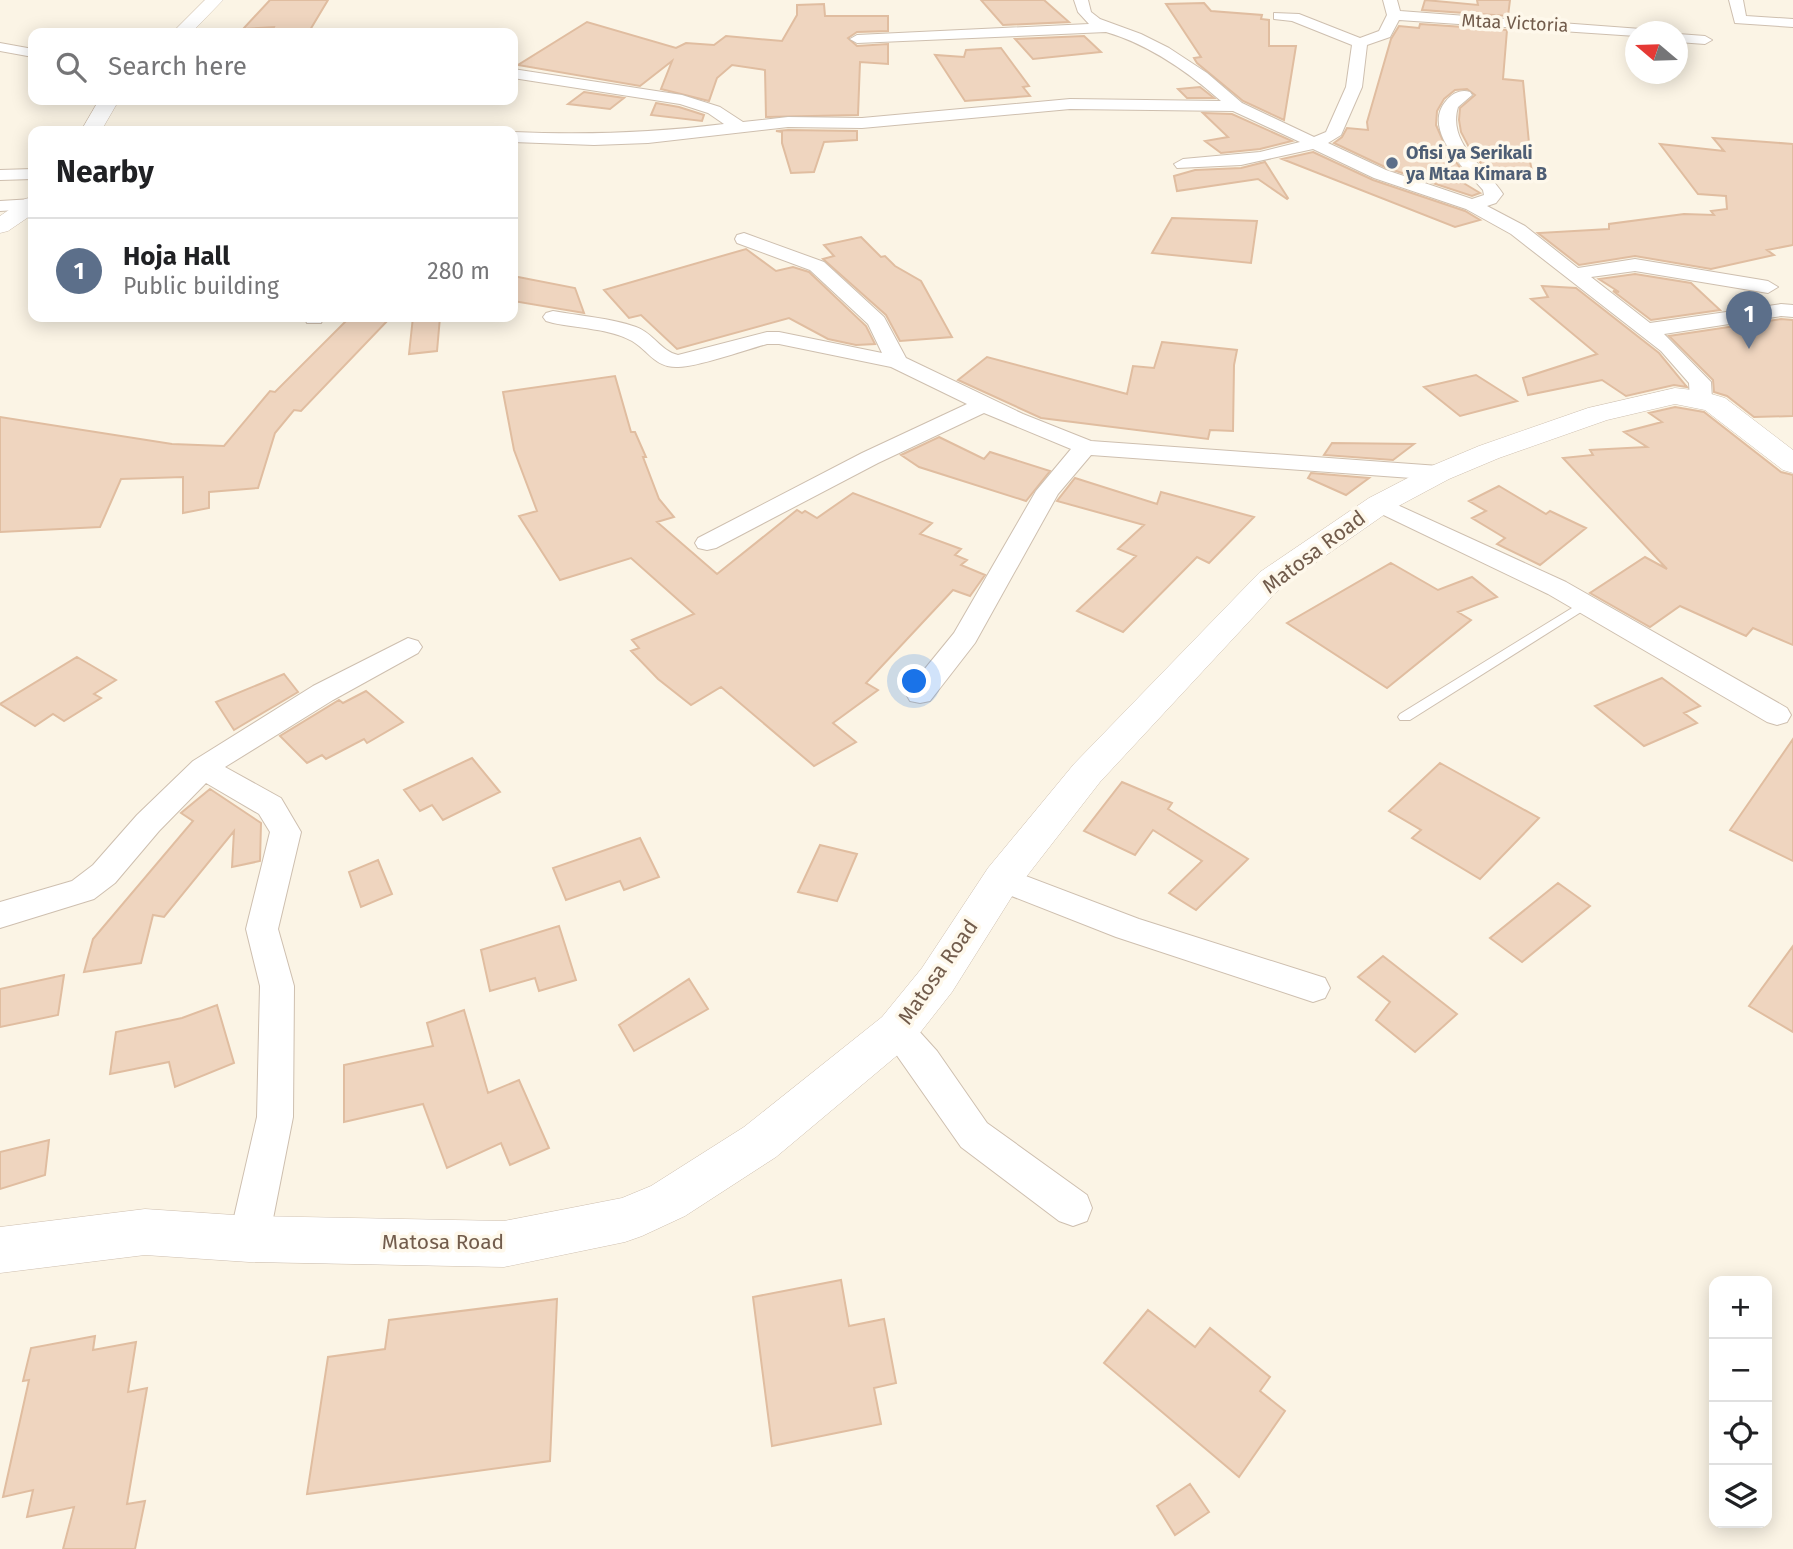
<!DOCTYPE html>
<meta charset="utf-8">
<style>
:root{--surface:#fff;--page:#f2f2f2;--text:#202124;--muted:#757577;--line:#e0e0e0;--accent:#754a39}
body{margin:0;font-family:"Fira Sans",sans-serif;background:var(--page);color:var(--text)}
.controls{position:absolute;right:21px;bottom:21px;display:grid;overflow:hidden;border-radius:14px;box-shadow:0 4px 18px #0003}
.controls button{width:63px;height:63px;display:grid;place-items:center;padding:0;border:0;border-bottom:2px solid var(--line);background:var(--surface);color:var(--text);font:35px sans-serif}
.compass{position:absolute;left:1625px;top:21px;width:63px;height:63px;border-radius:50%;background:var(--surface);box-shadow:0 4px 18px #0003;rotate:289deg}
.you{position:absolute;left:915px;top:682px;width:24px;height:24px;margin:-18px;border:5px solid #fff;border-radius:50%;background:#1a73e8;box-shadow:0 0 0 10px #1a73e833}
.badge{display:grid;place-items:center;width:46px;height:46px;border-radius:50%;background:var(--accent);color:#fff;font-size:23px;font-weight:700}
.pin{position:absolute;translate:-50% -58px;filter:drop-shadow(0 2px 4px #0008)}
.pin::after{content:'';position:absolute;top:37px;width:24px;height:21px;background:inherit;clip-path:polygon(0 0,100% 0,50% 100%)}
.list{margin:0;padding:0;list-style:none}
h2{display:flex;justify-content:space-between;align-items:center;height:91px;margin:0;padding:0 28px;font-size:30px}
h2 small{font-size:23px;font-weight:400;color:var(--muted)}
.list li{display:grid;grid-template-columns:46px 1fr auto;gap:21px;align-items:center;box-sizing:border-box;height:105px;padding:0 28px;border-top:2px solid var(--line)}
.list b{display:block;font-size:26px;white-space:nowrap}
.list p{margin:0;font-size:23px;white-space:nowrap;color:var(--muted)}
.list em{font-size:23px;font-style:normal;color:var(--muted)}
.icon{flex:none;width:38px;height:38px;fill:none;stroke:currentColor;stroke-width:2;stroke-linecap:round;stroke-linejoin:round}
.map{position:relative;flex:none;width:1793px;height:1549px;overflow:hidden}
.search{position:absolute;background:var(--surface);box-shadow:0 4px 18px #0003;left:28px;top:28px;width:490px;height:77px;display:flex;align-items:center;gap:18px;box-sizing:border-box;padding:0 24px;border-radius:14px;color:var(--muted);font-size:26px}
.panel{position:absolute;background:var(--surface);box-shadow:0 4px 18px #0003;left:28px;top:126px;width:490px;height:196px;border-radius:14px}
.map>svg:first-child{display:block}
.building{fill:#efd5bf;stroke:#e0bda0;stroke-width:2}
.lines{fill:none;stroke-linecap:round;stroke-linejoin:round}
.service-casing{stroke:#cebfaf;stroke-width:2}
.minor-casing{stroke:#cebfaf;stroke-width:2}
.tertiary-casing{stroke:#cebfaf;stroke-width:1}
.service{fill:#fff;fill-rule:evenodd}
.minor{fill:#fff;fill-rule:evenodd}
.tertiary{fill:#fff;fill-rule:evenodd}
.service-dot{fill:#5c6f8a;stroke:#fef8eb;stroke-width:2.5}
.labels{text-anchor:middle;stroke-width:7;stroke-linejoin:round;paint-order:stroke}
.far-street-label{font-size:18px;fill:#725c4c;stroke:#fef8eb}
.far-service-label{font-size:18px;font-weight:bold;fill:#4e5e75;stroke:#fef8eb;text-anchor:start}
.street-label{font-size:21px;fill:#725c4c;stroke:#fef8eb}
</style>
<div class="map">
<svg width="1793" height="1549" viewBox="0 0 1793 1549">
<rect width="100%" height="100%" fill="#fbf4e5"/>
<path class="building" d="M270,0H328L310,30L272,32L274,27L243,29Z
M981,0H1044L1069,22L1003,25Z
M1425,0L1478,5L1477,0H1510L1508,16L1422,10Z
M1204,3L1211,11L1262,15L1261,19L1269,20V46H1296L1284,120L1243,101L1197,63L1194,58L1201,57L1166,4Z
M824,4L825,16H888V31L857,32L848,38L857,46L888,44V64L860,62L858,115L766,117L765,70L732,65L717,78L709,101L661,89L672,61L640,86L518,65L587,22L676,48L686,43L714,45L726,36L782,41L797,15V5Z
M1420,24L1507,30L1503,79L1523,81L1529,143H1526L1534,180L1492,176L1472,153L1461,132L1459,120L1460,108L1475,95L1467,89L1455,90L1444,99L1437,111L1436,125L1447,150L1465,174L1445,172L1480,193L1472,196L1387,168L1334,143L1342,137L1347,128L1368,130L1367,122L1391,39L1399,26L1419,28Z
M1084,36L1101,52L1033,59L1015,39Z
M1001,48L1029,86L1023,87L1030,96L965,101L935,55L964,57L966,50Z
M1200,87L1214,98H1187L1178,89Z
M584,92L624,98L610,109L568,104Z
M656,103L679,107L704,115L702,121L651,115Z
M1203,113L1232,114L1292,141L1260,149L1221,153L1205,141L1228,137Z
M788,130L857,131V140L824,142L814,172L791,173L782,143V132L776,131Z
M1713,138L1793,144V245L1767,250L1774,255L1711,269L1635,256L1579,265L1538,233L1609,229V224L1684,214L1714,215L1711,211L1727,209L1726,196L1698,194L1660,144L1724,151Z
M1313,152L1373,180L1465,211L1480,220L1455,227L1282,159Z
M1265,162L1288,198L1287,199L1258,179L1177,191L1174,176L1195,170L1241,168Z
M1172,218L1257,221L1251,263L1152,253Z
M861,237L881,257L885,256L895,266L921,281L952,337L900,341L886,315L823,259L834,256L824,245Z
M746,249L776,271L793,267L809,272L866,326L875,344L856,345L828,339L789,318L677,349L641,315L629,318L604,290Z
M1635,274L1691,283L1720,310L1651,320L1613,291L1619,292L1599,279Z
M513,276L575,288L584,313L513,301Z
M1542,286L1576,288L1659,353L1687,387L1674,385L1626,396L1602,380L1528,395L1523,378L1597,354L1531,299L1548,297Z
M350,317H391L301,411L294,410L275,433L258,488L209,492V508L183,513V477L121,479L100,527L0,532V417L172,444L224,446L270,391L275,392Z
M413,317H440L437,351L409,354Z
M1781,319L1793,320V416L1754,417L1727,396L1714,392L1713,380L1669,336Z
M1162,342L1237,350L1234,365L1233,431L1210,430L1208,439L1041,418L958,380L987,357L1127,394L1133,366L1154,368Z
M1476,375L1517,401L1460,416L1424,387Z
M615,376L631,432H635L646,457H643L659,499L674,517L657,522L717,574L797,510L802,513L805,511L817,518L853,493L932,523L920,534L961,549L955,555L967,560L961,565L985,575L970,596L953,590L866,683L878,690L833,723L856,742L814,766L721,687L691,705L658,679L631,651L639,648L632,640L694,614L631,558L560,580L519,516L537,511L514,450L503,392Z
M1675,407L1704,412L1781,472L1793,475V645L1753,628L1746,636L1680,606L1650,627L1590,593L1645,557L1667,569L1563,458L1593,455L1590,450L1647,447L1624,432L1662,422L1649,413Z
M939,437L984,459L990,452L1050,471L1026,501L919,467L901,455Z
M1332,443L1414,444L1393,460L1324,455Z
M1311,473L1369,478L1346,495L1308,478Z
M1075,478L1157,504L1161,492L1254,517L1209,563L1197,557L1123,632L1077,611L1136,556L1118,549L1144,525L1057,501Z
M1499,486L1546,514L1550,511L1586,528L1540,565L1497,544L1505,538L1472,518L1486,511L1469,501Z
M1391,563L1438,590L1472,577L1497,597L1458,612L1471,620L1387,688L1287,623Z
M77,657L116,680L94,694L101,698L64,721L53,714L35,726L0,704Z
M284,674L298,692L234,730L216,702Z
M1662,678L1700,706L1684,713L1697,723L1644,746L1595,706Z
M366,691L403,722L367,743L364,739L326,759L322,755L307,763L280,736L339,700L343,703Z
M1793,739V861L1730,830Z
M472,758L500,792L443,820L432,805L420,811L404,790Z
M1440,763L1539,818L1480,879L1412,838L1421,830L1389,811Z
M1122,782L1172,803L1168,809L1248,859L1196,910L1169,893L1202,861L1153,830L1135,855L1084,831Z
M210,789L261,823L260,861L232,867L234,831L164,917L153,915L141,963L84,972L93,939L193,821L181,813Z
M640,838L659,877L624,890L620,881L566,900L553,868Z
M820,845L857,854L837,901L798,892Z
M378,860L392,894L361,907L349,872Z
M1558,883L1590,906L1522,962L1490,938Z
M559,926L576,980L539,991L535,978L490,991L481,950Z
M1793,946V1032L1749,1006Z
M1383,956L1457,1014L1415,1052L1376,1020L1390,1002L1358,977Z
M64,975L58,1015L0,1027V989Z
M689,979L708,1009L634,1051L619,1025Z
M217,1005L234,1063L175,1087L169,1062L110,1074L116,1032L182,1018Z
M464,1010L488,1093L519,1080L549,1148L510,1165L501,1143L447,1168L423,1104L344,1122V1065L433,1046L427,1023Z
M49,1140L45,1175L0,1189V1152Z
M841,1280L849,1326L884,1319L896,1383L874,1388L881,1424L772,1446L753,1297Z
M557,1299L550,1461L307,1494L328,1357L385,1349L389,1320Z
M1148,1310L1195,1347L1210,1328L1270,1377L1260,1391L1285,1411L1239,1477L1104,1363Z
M95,1336L93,1350L136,1342L128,1392L147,1388L127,1504L145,1501L135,1549H63L74,1507L27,1517L33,1490L3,1497L29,1380L23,1381L31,1348Z
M1190,1484L1209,1512L1175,1535L1157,1506Z"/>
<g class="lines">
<defs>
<path id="service" d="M1585,600L1589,601L1591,604L1589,607L1410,720H1400L1398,717L1400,714Z"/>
<path id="minor" d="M1074,0H1088L1091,12L1100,19L1141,34L1169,48L1207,73L1242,103L1314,137L1326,132L1346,87L1352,45L1292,21L1274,19V13L1299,14L1360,38L1379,31L1387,15L1383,0H1397L1400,11L1641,29L1643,32H1636V36L1399,20L1390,37L1367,45L1362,87L1341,135L1328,143L1386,170L1472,199L1484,195L1483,190C1467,171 1421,130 1446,101C1452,94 1460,89 1470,92L1472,95L1458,107C1447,144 1486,167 1503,194L1496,203L1487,206L1525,226L1578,268L1635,259L1768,281L1778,287L1768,293L1635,271L1591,277L1650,323L1781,304L1793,305V317L1781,316L1664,334L1711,382L1712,399L1709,404H1693L1690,399L1689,383L1661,351L1511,234L1466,209L1374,178L1313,149L1241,165L1177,168L1174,164L1183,159L1260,152L1300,142L1233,111L1070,109L862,128L788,127L648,143L594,145L513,142V132C586,135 652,133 724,124L708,113L680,104L513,78V69L682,95L720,107L743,122L788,117L862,118L1070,99L1221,101C1187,71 1150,45 1106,32L857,43L850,39L857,35L1089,24L1078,12Z
M1729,0H1743L1746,16L1793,19V27L1735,23Z
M1678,34L1705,36L1712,40L1705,44L1678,42Z
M0,43L33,49V57L0,51Z
M33,169V179L0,180V170Z
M33,199V209L0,211V201Z
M744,233L824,262L884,317L906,358L1023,414L1091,441L1439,466L1447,468L1451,473L1447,478L1439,480L1091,455L1058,494L975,643L930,701L920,703L910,701L906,694L910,687L954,633L1036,491L1071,449L984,413L878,463L716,548L707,550L698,548L695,543L698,538L862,453L967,404L891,367L779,344H767C745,350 698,367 678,367C655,368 649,351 632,341C611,329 577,328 553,323L546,321L543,317L546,313L553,311C580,316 611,318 636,327C653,333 661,351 678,355L767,332H779L882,353L868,324L810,270L737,243L735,239L737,235Z
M304,317H324L321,323H307Z
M1380,497L1566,582L1787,708L1791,715L1787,722L1777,725L1767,722L1548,594L1371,509L1368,504L1371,499Z
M408,638L418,641L422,647L418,653L333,700L225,767L281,798L301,832L278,929L294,986L293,1117L269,1239L263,1252L249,1257L235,1252L229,1239L257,1117L260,986L246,929L270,832L259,814L206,783L159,831L115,883L94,899L0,928V902L72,881L93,865L137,815L193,761L313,686Z
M1002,867L1139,919L1325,978L1330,988L1325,998L1313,1002L1116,937L991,888L986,879L991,870Z
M897,1015L909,1020L937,1051L987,1123L1087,1195L1092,1208L1087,1221L1073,1226L1059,1221L961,1147L879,1030L885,1020Z"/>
<path id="tertiary" d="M205,0H223L191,33H172Z
M99,100H119L101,131H81Z
M33,197V214L8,231L0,233V216L25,199Z
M1675,388L1701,391L1725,398L1793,450V473L1783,470L1705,410L1675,404L1607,420L1499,458L1449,479L1391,510L1282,586L1100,782L1016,890L952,992L912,1043L776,1157L685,1216L642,1236L625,1242L504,1267L249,1262L145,1255L0,1273V1227L145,1209L249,1216L504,1221L622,1198L651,1186L744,1127L882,1017L922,968L988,868L1074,764L1260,572L1369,498L1429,467L1479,446L1588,408Z"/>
</defs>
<use href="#service" class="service-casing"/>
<use href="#minor" class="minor-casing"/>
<use href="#tertiary" class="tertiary-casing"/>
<use href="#service" class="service"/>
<use href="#minor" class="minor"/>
<use href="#tertiary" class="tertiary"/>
</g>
<circle class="service-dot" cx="1392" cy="163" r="7"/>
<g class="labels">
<g class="far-street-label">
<text transform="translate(1515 23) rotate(3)" y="6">Mtaa Victoria</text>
</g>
<g class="far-service-label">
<text x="1406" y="159">Ofisi ya Serikali<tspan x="1406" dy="21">ya Mtaa Kimara B</tspan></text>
</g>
<g class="street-label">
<text transform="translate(1314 552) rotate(-37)" y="7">Matosa Road</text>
<text transform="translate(938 972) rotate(-55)" y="7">Matosa Road</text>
<text x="443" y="1249">Matosa Road</text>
</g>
</g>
</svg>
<div class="controls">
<button>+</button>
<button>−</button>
<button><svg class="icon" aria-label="locate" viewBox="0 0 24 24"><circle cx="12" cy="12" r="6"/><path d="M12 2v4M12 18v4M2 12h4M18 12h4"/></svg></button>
<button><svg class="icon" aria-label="layers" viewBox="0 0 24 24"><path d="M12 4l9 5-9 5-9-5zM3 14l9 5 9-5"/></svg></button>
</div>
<svg class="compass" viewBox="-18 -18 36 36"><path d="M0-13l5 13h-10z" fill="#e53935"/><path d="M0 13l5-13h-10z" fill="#757577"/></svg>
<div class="you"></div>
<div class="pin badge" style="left:1749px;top:349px;background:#5c6f8a">1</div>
<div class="search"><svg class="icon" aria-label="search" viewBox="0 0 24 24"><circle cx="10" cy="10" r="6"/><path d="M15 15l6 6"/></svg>Search here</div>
<section class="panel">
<h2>Nearby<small></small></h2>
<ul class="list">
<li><span class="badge" style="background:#5c6f8a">1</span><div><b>Hoja Hall</b><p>Public building</p></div><em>280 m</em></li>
</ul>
</section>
</div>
